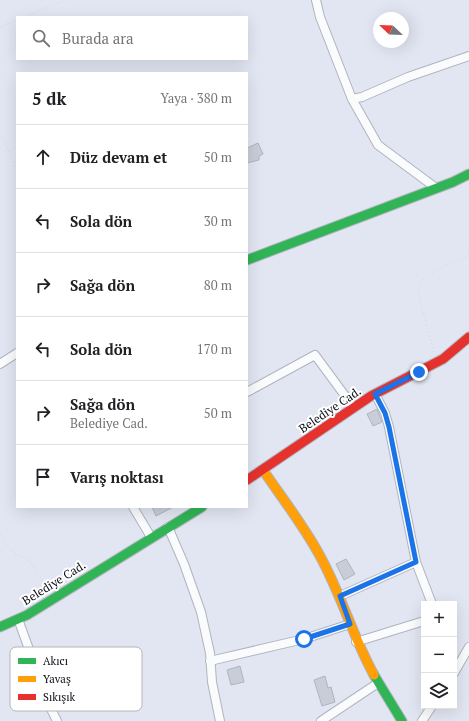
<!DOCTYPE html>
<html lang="tr">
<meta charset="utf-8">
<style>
:root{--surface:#fff;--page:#f6f6f6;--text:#202124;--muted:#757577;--line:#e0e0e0}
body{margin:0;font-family:"PT Serif",serif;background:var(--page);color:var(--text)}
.controls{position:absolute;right:12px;bottom:12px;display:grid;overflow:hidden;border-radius:0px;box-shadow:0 4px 16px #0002}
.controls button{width:36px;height:36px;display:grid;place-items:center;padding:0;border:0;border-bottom:1px solid var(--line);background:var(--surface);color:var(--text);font:20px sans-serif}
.compass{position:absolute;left:373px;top:12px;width:36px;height:36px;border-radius:50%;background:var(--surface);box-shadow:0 4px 16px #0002;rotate:293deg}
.stop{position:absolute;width:12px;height:12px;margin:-9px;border:3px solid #1a73e8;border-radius:50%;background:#fff}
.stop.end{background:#1a73e8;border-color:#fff;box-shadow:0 1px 4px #0008}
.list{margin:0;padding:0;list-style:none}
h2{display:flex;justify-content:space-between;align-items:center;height:52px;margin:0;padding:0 16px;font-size:17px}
h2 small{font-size:13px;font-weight:400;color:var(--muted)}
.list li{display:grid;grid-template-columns:26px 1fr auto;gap:12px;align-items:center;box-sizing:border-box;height:64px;padding:0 16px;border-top:1px solid var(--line)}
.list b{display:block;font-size:15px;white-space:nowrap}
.list p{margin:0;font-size:13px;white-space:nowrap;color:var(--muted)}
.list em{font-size:13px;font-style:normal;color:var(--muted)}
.icon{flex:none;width:22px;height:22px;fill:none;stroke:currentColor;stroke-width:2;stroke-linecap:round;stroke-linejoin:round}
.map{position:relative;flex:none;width:469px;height:721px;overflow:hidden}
.search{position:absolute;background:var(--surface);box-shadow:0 4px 16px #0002;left:16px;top:16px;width:232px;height:44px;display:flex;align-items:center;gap:10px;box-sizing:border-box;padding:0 14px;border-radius:0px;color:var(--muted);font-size:15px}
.panel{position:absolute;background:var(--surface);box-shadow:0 4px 16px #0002;left:16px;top:72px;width:232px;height:436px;border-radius:0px}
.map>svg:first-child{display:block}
.building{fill:#c8cdd7;stroke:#b0b4bd}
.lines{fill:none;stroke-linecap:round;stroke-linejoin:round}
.street-casing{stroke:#b1b4be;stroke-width:10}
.fast-casing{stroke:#b1b4be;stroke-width:11}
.slow-casing{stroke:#b1b4be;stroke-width:11}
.jam-casing{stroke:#b1b4be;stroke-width:11}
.path{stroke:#d3d5d8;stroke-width:1;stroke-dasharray:1 3;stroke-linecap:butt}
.street{stroke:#fafbfd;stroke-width:8}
.fast{stroke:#30b455;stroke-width:9}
.slow{stroke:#ff9f0a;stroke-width:9}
.jam{stroke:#e5322d;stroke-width:9}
.route{stroke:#1a73e8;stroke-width:5}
.labels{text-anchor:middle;stroke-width:4;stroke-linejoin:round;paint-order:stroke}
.street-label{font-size:12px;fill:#0a0d14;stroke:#fff}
.key{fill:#fff;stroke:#b6b6b8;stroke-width:1}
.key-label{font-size:11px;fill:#0a0d14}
</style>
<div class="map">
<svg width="469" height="721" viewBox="0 0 469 721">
<rect width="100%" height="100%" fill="#e1e6f2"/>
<path class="building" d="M258,143L263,154L259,156V160L247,163V148Z
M377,409L382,422L373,426L367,414Z
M152,507H173L156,516Z
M346,559L355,574L344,580L336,564Z
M240,666L244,682L231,685L227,670Z
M325,676L328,688L331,687L335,702L322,706L314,680Z"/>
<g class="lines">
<defs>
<path id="street" d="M316,0L320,17L352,99L378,145L436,188
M352,99L362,97L408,77L469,56
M0,364L17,353
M247,392L315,355L354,408
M375,394L385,413L389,427L416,562L432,604
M133,507L151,537
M168,527L184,564L201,612L210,653L212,682L220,721
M340,596L416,562
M18,619L50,707L57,721
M356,642L424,621
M210,661L304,639L350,624
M454,673L469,647
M321,721L378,683
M422,721L432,706"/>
<path id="fast" d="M247,260L453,182L469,174
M0,627L27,615L202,507
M374,675L402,721"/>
<path id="slow" d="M263,470C282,498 304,526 320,556C341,594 353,637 374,675"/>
<path id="jam" d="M247,480L371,396L443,359L469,337"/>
</defs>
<use href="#street" class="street-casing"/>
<use href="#fast" class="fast-casing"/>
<use href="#slow" class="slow-casing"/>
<use href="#jam" class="jam-casing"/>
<path class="path" d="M24,17L65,0
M0,27L17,20
M0,133L13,160L17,172
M434,352L420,301L418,286L427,275L469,255
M0,472V480
M0,535L14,554L28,559L49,591"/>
<use href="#street" class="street"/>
<use href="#fast" class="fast"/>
<use href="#slow" class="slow"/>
<use href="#jam" class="jam"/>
</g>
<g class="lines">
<path class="route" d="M304,639L350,624L340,596L416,562L389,427L385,413L375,394L419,372"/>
</g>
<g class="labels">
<g class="street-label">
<text transform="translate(330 410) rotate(-34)" y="4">Belediye Cad.</text>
<text transform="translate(54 583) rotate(-32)" y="4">Belediye Cad.</text>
</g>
</g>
<rect x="10" y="647" width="132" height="64" rx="6" class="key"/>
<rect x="18" y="658" width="18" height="6" fill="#30b455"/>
<rect x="18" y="676" width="18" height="6" fill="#ff9f0a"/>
<rect x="18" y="694" width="18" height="6" fill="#e5322d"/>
<g class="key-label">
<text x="43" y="665">Akıcı</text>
<text x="43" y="683">Yavaş</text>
<text x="43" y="701">Sıkışık</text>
</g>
</svg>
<div class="controls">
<button>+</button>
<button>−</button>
<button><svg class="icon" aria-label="layers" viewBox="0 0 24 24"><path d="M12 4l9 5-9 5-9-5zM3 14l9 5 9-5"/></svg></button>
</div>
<svg class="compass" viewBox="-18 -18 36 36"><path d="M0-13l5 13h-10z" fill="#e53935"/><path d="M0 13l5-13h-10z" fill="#757577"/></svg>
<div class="stop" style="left:304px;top:639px"></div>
<div class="stop end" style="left:419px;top:372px"></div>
<div class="search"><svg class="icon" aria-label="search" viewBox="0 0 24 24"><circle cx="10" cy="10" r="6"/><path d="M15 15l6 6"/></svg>Burada ara</div>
<section class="panel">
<h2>5 dk<small>Yaya · 380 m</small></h2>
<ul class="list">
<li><svg class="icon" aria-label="ahead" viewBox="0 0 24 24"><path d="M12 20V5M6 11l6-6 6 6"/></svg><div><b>Düz devam et</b></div><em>50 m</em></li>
<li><svg class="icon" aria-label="left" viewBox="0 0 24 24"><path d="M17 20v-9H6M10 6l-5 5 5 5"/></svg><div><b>Sola dön</b></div><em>30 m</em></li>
<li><svg class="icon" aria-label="right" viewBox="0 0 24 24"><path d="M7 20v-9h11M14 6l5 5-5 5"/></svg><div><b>Sağa dön</b></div><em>80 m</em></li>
<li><svg class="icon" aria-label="left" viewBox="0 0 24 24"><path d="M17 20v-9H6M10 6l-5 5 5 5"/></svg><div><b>Sola dön</b></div><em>170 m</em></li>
<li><svg class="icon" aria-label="right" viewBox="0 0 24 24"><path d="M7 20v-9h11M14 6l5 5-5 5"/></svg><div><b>Sağa dön</b><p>Belediye Cad.</p></div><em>50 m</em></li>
<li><svg class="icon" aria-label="arrive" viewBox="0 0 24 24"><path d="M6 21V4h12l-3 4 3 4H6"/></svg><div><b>Varış noktası</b></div></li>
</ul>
</section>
</div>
